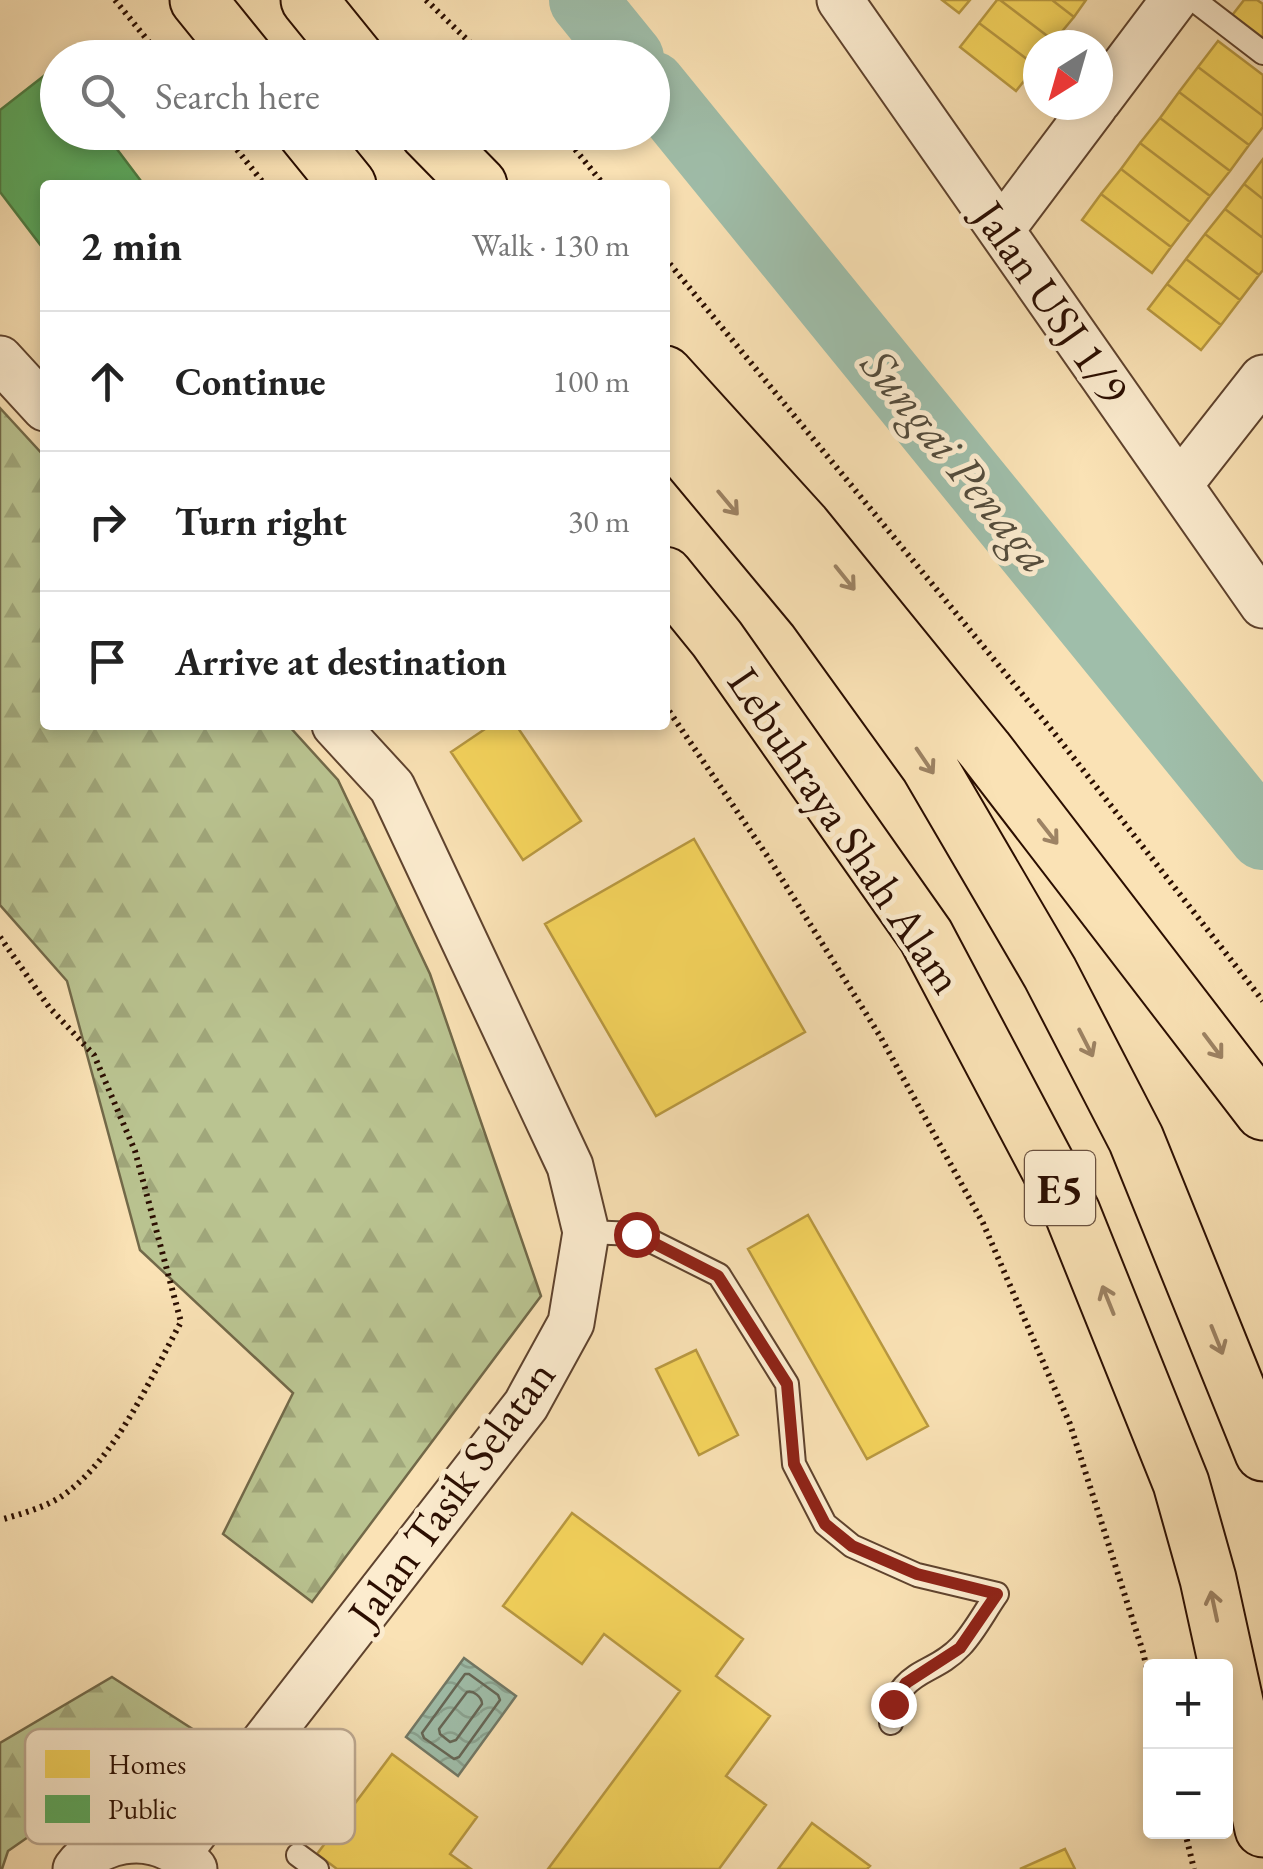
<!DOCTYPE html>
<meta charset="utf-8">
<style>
:root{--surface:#fff;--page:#f6f6f6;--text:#222;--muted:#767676;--line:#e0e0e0}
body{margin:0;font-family:"EB Garamond",serif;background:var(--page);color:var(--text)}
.controls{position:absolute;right:30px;bottom:30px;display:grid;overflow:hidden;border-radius:10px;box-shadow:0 5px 15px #0003}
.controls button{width:90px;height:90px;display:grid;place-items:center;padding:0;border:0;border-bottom:2px solid var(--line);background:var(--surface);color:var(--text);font:50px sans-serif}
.compass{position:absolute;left:1023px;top:30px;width:90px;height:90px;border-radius:50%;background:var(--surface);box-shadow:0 5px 15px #0003;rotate:217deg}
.stop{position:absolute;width:30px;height:30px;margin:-22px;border:8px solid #8f2418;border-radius:50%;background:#fff}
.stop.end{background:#8f2418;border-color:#fff;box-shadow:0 2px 10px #0008}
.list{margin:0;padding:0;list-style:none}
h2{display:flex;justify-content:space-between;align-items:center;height:130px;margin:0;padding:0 40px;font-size:42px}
h2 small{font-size:32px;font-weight:400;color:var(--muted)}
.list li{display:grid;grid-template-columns:65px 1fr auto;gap:30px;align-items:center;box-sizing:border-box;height:140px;padding:0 40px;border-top:2px solid var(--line)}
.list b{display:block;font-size:38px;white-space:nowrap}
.list em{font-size:32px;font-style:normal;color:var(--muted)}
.icon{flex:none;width:55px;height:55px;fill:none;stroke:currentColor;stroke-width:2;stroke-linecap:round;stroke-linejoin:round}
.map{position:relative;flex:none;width:1263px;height:1869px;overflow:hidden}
.search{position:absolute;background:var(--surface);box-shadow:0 5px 15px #0003;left:40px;top:40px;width:630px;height:110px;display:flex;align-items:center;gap:25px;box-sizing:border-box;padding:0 35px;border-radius:55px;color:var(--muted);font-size:38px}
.panel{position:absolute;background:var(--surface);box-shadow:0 5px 15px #0003;left:40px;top:180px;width:630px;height:550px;border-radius:10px}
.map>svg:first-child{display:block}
.forest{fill:url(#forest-firs);stroke:#726949;stroke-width:2.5}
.water{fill:url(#water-waves);stroke:#717866;stroke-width:2.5}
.homes{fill:#f6d55c;stroke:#b99941;stroke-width:2.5}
.public{fill:#5aae61;stroke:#4c7e44;stroke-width:2.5}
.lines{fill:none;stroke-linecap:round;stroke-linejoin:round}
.shore{stroke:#656656;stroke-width:2.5}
.river{stroke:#9fbeaa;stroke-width:68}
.lane-casing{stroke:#5f432e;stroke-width:26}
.street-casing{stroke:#5f432e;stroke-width:49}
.highway-casing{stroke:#2b0e01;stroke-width:59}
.path{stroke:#2b0e01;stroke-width:6;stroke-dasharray:2.5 5;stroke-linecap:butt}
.lane{stroke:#fceccf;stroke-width:22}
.street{stroke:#fceccf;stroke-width:45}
.highway{stroke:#fae2b5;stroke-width:55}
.oneway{stroke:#9d8364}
.route{stroke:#8f2418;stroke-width:12}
.labels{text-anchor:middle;stroke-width:10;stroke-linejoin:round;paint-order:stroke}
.shield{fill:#fceccf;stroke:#6a513f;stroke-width:2.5}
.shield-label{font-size:42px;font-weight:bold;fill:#2b0e01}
.street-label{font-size:45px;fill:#2b0e01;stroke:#fceccf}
.water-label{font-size:48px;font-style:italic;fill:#544c3c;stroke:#fceccf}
.key{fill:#fceccf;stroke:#bda991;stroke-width:2.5}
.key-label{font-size:28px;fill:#2b0e01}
</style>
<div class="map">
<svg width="1263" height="1869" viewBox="0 0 1263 1869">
<defs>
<pattern id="forest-firs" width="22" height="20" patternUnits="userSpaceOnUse" patternTransform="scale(2.5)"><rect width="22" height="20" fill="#bac491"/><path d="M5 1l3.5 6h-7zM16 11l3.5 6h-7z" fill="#a0a77b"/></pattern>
<pattern id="water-waves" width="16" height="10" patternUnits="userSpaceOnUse" patternTransform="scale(2.5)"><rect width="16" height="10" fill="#9fbeaa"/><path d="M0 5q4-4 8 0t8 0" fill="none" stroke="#89a290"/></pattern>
</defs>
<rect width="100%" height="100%" fill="#fae2b5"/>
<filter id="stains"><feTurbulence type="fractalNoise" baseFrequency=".002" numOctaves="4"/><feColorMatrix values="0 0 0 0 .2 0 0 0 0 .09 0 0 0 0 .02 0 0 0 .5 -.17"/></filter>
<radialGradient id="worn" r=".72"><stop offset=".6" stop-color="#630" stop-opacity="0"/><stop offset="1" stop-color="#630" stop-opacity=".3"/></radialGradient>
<path class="forest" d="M0,408L45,457V725H288L338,780L430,974L541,1296L312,1602L223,1534L293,1393L140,1250L67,981L0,905Z
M112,1677L191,1728L100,1787L8,1851L2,1869H0V1743Z"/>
<path class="water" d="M464,1658L516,1696L458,1776L406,1737Z"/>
<path class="homes" d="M942,0H970L959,13Z
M997,0H1000L1054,41L1052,45H1038V63L1036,66L979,23Z
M1000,0H1052L1074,17L1054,41Z
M1052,0H1086L1074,17Z
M1244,0H1257L1263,4V43L1230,18Z
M979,23L1036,66L1016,91L960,47Z
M1218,41L1263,75V116L1198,67Z
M1198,67L1263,116V127L1249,145L1179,92Z
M1179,92L1249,145L1230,171L1160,118Z
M1160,118L1230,171L1210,196L1140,143Z
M1140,143L1210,196L1190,222L1121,169Z
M1263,159V199L1244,184Z
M1121,169L1190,222L1171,247L1101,194Z
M1244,184L1263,199V238L1225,209Z
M1101,194L1171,247L1152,273L1082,220Z
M1225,209L1263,238V270L1259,275L1205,234Z
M1205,234L1259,275L1240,300L1186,259Z
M1186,259L1240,300L1221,325L1167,284Z
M1167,284L1221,325L1201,350L1148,309Z
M491,725H516L581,821L523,860L451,752Z
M694,839L805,1032L656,1116L545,924Z
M808,1215L928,1426L867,1459L748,1249Z
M696,1350L738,1435L699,1455L656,1369Z
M572,1513L743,1639L716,1676L770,1716L726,1776L766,1805L719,1869H548L680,1691L604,1634L582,1664L503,1606Z
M392,1754L477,1817L450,1854L471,1869H337L317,1854Z
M812,1823L870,1866L867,1869H778Z
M1065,1849L1075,1869H1020Z"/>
<path class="public" d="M54,68L58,73V132H104L144,185H45V251L0,192V110Z"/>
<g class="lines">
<path class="shore" d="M465,1674H469L498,1695L500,1700L459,1757L454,1759L424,1738L422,1733Z
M467,1692C473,1690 482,1697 482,1704L456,1740L450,1742L440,1734L439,1729Z"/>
<path class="river" d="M583,0L630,58
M652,85L1263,836"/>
<defs>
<path id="lane" d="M1194,0L1263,53
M586,1232L637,1234L719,1275L787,1384L794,1464L825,1524L852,1546L917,1575L997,1594C985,1611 975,1631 961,1646C931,1678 897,1667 891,1723
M298,1855L317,1869"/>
<path id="street" d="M840,0L1263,605
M1098,101L1174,0
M1001,230L1095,105
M0,359L45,408
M1179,485L1263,378
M178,1853L526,1405L571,1323L586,1232L570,1166L392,787L335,725
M76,1869C98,1838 145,1831 177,1852C183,1856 189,1864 194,1869"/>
<path id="highway" d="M198,0L245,58
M309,0L356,58
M305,132L348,185
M427,132L479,185
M665,374L803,526L985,750L1263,1112
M665,428L815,608L929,766L1050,973L1136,1139L1263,1453
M665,575L717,639L926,936L1072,1212L1181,1483L1208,1579L1263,1829"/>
</defs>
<use href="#lane" class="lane-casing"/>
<use href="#street" class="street-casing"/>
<use href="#highway" class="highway-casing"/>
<path class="path" d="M115,0L162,58
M426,0L486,58
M223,132L265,185
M561,132L604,185
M665,258L1055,734L1263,1001
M665,705L770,860L880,1036L983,1223L1070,1424L1143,1652L1150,1682
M0,937L49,1007L94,1055L135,1151L181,1322C150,1379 117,1456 65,1494C47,1507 21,1514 0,1520
M1185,1832L1194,1869"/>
<use href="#lane" class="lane"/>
<use href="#street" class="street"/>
<use href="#highway" class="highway"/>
</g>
<defs><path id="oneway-shaft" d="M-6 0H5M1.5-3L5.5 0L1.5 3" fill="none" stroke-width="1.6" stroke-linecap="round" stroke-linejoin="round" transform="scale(2.5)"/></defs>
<g class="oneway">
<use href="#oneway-shaft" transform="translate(728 503) rotate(50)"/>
<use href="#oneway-shaft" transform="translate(845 578) rotate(51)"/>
<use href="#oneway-shaft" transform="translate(925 761) rotate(56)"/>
<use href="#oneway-shaft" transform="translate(1048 832) rotate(52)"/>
<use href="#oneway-shaft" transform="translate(1086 1043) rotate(63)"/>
<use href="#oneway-shaft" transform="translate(1213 1046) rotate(53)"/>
<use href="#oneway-shaft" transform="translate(1108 1300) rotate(-112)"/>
<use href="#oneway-shaft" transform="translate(1217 1340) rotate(68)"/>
<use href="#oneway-shaft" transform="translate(1214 1606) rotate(-102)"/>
</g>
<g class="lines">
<path class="route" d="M636,1234L718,1276L787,1384L794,1464L825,1524L852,1546L917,1574L997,1594L960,1648L906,1683L893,1704"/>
</g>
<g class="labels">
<rect class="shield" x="1025" y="1151" width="70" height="74" rx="8"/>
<g class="shield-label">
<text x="1060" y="1203">E5</text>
</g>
<g class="street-label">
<text transform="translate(1052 302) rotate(55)" y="16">Jalan USJ 1/9</text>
<text transform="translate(846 830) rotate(56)" y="16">Lebuhraya Shah Alam</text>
<text transform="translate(451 1493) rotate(-54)" y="16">Jalan Tasik Selatan</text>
</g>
<g class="water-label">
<text transform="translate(958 460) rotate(51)" y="17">Sungai Penaga</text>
</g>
</g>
<rect x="25" y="1729" width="330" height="115" rx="15" class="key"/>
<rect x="45" y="1750" width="45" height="28" fill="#f6d55c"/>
<rect x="45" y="1795" width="45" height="28" fill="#5aae61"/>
<g class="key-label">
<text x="108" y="1774">Homes</text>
<text x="108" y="1819">Public</text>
</g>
<rect width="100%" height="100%" filter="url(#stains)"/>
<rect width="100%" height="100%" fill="url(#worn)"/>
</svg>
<div class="controls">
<button>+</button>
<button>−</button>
</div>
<svg class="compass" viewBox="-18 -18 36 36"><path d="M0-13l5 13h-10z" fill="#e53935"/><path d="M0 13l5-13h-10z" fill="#767676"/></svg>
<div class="stop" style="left:636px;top:1234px"></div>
<div class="stop end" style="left:893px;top:1704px"></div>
<div class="search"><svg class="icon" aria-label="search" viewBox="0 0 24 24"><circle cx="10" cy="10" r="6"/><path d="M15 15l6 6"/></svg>Search here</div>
<section class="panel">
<h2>2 min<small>Walk · 130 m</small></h2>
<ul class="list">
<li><svg class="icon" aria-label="ahead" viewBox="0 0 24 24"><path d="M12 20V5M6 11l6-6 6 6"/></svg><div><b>Continue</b></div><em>100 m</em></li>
<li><svg class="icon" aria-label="right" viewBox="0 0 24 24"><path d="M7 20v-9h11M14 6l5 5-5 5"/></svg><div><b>Turn right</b></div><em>30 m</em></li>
<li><svg class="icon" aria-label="arrive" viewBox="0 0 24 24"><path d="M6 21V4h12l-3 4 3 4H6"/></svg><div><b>Arrive at destination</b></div></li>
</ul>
</section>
</div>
